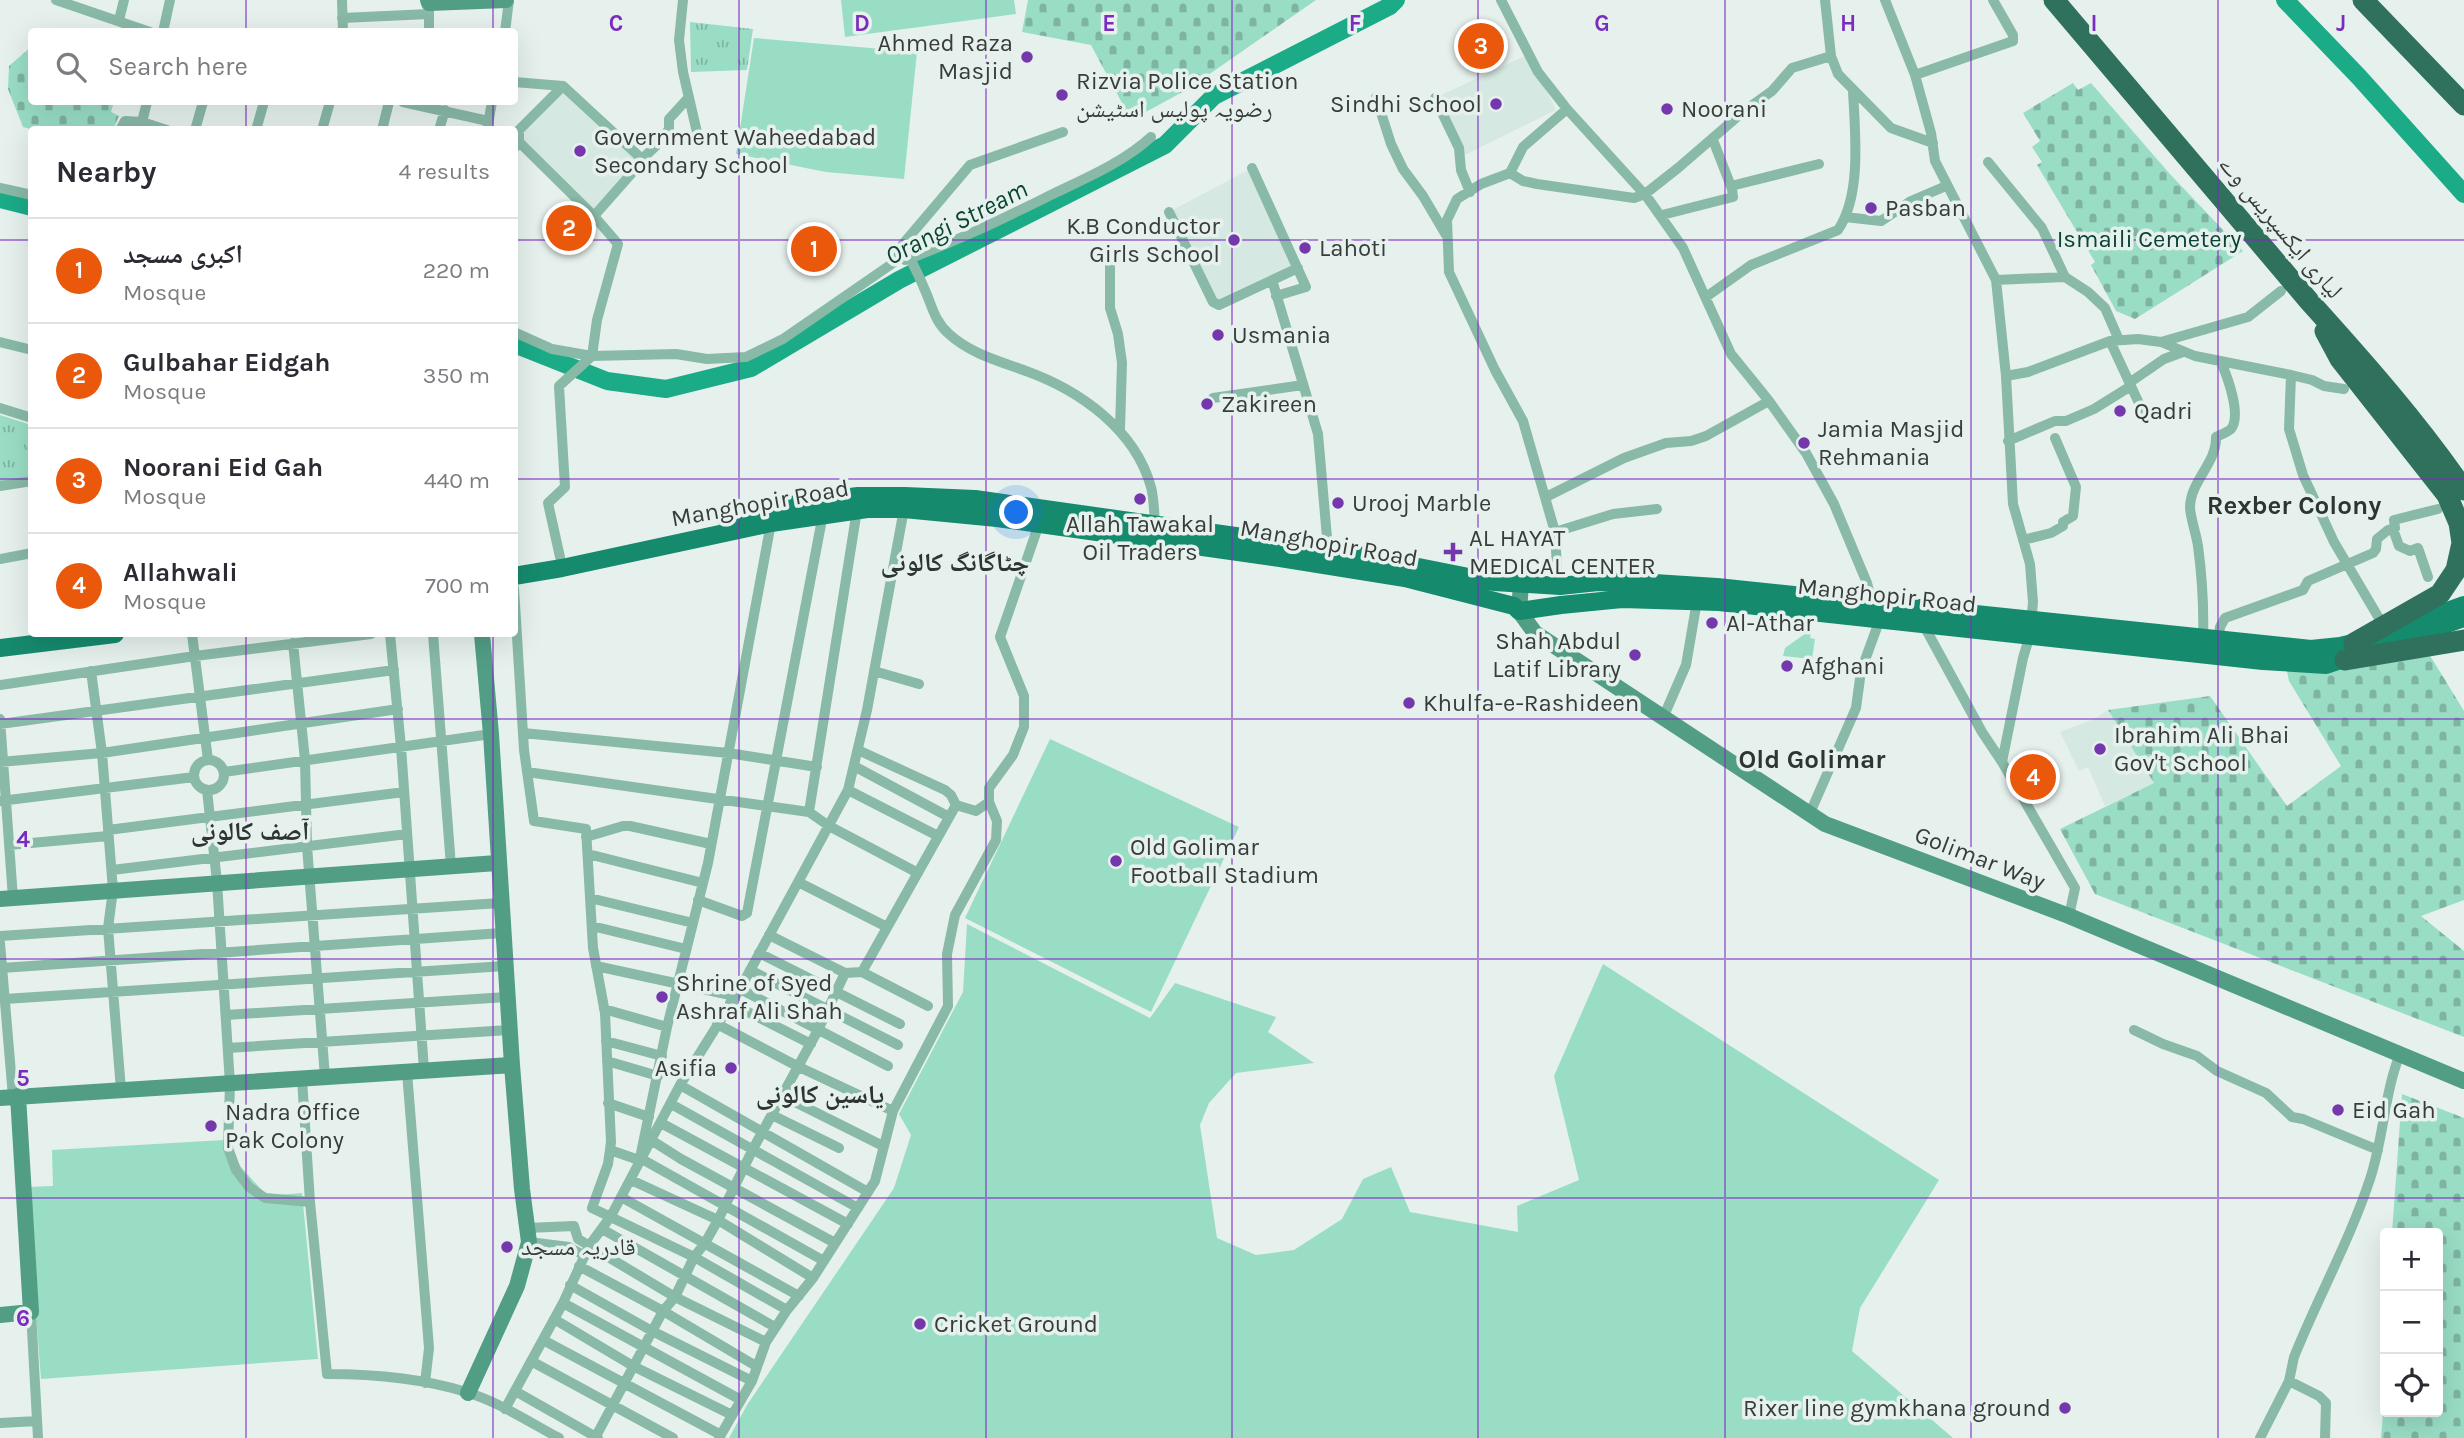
<!DOCTYPE html>
<meta charset="utf-8">
<style>
:root{--surface:#fff;--page:#f2f2f3;--text:#2b2b33;--muted:#7c7c81;--line:#e1e1e2;--accent:#ea580c}
body{margin:0;font-family:Karla,"Noto Naskh Arabic",sans-serif;background:var(--page);color:var(--text)}
.controls{position:absolute;right:21px;bottom:21px;display:grid;overflow:hidden;border-radius:7px;box-shadow:0 7px 28px #0002}
.controls button{width:63px;height:63px;display:grid;place-items:center;padding:0;border:0;border-bottom:2px solid var(--line);background:var(--surface);color:var(--text);font:35px sans-serif}
.you{position:absolute;left:1017px;top:513px;width:24px;height:24px;margin:-18px;border:5px solid #fff;border-radius:50%;background:#1a73e8;box-shadow:0 0 0 10px #1a73e833}
.badge{display:grid;place-items:center;width:46px;height:46px;border-radius:50%;background:var(--accent);color:#fff;font-size:23px;font-weight:700}
.pin{position:absolute;translate:-50% -50%;border:4px solid #fff;box-shadow:0 2px 7px #0006}
.list{margin:0;padding:0;list-style:none}
h2{display:flex;justify-content:space-between;align-items:center;height:91px;margin:0;padding:0 28px;font-size:30px}
h2 small{font-size:23px;font-weight:400;color:var(--muted)}
.list li{display:grid;grid-template-columns:46px 1fr auto;gap:21px;align-items:center;box-sizing:border-box;height:105px;padding:0 28px;border-top:2px solid var(--line)}
.list b{display:block;font-size:26px;white-space:nowrap}
.list p{margin:0;font-size:23px;white-space:nowrap;color:var(--muted)}
.list em{font-size:23px;font-style:normal;color:var(--muted)}
.icon{flex:none;width:38px;height:38px;fill:none;stroke:currentColor;stroke-width:2;stroke-linecap:round;stroke-linejoin:round}
.map{position:relative;flex:none;width:2464px;height:1438px;overflow:hidden}
.search{position:absolute;background:var(--surface);box-shadow:0 7px 28px #0002;left:28px;top:28px;width:490px;height:77px;display:flex;align-items:center;gap:18px;box-sizing:border-box;padding:0 24px;border-radius:7px;color:var(--muted);font-size:26px}
.panel{position:absolute;background:var(--surface);box-shadow:0 7px 28px #0002;left:28px;top:126px;width:490px;height:511px;border-radius:7px}
.map>svg:first-child{display:block}
.built{fill:#d5e8e1}
.green{fill:#99ddc5}
.cemetery{fill:url(#cemetery-stones)}
.park{fill:url(#park-tufts)}
.lines{fill:none;stroke-linecap:round;stroke-linejoin:round}
.river{stroke:#1bab87;stroke-width:18}
.street{stroke:#89b9a7;stroke-width:10}
.secondary{stroke:#529e85;stroke-width:16}
.primary{stroke:#168a6d;stroke-width:18}
.highway{stroke:#2f715c;stroke-width:21}
.grid{fill:none;stroke:#7b2cbf;stroke-width:2;stroke-opacity:0.55}
.poi-dot{fill:#7537ac;stroke:#e6f1ed;stroke-width:2.5}
.labels{text-anchor:middle;stroke-width:7;stroke-linejoin:round;paint-order:stroke}
.poi-label{font-size:24px;fill:#383d3b;stroke:#e6f1ed;text-anchor:start}
.street-label{font-size:24px;fill:#383d3b;stroke:#e6f1ed}
.park-label{font-size:24px;fill:#0b4334;stroke:#e6f1ed}
.water-label{font-size:26px;font-style:italic;fill:#0c4434;stroke:#e6f1ed}
.neighbourhood-label{font-size:26px;font-weight:bold;fill:#2d3532;stroke:#e6f1ed}
.grid-label{font-size:23px;text-anchor:middle;font-weight:bold;fill:#7b2cbf;stroke:#e6f1ed;stroke-width:7;stroke-linejoin:round;paint-order:stroke}
</style>
<div class="map">
<svg width="2464" height="1438" viewBox="0 0 2464 1438">
<defs>
<pattern id="cemetery-stones" width="16" height="16" patternUnits="userSpaceOnUse" patternTransform="scale(1.75)"><rect width="16" height="16" fill="#99ddc5"/><path d="M2 7V4a2 2 0 0 1 4 0v3zM10 15v-3a2 2 0 0 1 4 0v3z" fill="#7eb4a1"/></pattern>
<pattern id="park-tufts" width="24" height="20" patternUnits="userSpaceOnUse" patternTransform="scale(1.75)"><rect width="24" height="20" fill="#99ddc5"/><path d="M3 7l-1-3M5 7V3M7 7l1-3M15 17l-1-3M17 17v-4M19 17l1-3" fill="none" stroke="#7eb4a1"/></pattern>
</defs>
<rect width="100%" height="100%" fill="#e6f1ed"/>
<path class="built" d="M1529,54L1556,110L1465,155L1435,98Z
M563,86L642,159L594,216L518,136Z
M1252,168L1298,268L1219,305L1169,212Z
M2108,710L2154,783L2105,806L2088,767L2079,771L2060,732L2094,719Z"/>
<path class="green" d="M841,0H1014L1016,14L845,37Z
M754,38L917,52L904,179L826,172L736,154Z
M1806,633H1811L1810,638L1815,639L1812,659L1783,656L1785,648Z
M1050,739L1239,827L1151,1012L965,918Z
M967,924L1150,1018L1175,983L1276,1017L1268,1032L1314,1063L1236,1073L1209,1103L1200,1125L1217,1238L1256,1255L1294,1250L1342,1219L1363,1179L1391,1167L1410,1212L1518,1232L1517,1206L1579,1180L1554,1076L1603,964L1939,1180L1860,1308L1852,1351L1953,1438H729L747,1405L894,1188L911,1135L899,1114L963,992Z
M224,1140L241,1167L267,1196L302,1193L318,1359L41,1379L26,1187L53,1186L52,1150Z"/>
<path class="cemetery" d="M1028,0H1316L1188,89L1131,120L1091,45L1022,32Z
M31,47L32,102H114L111,112L119,116L113,129L34,130L23,127L8,89L9,66Z
M2073,83L2078,90L2091,83L2169,173L2243,251L2135,319L2116,311L2091,265L2095,262L2037,165L2042,162L2032,147L2040,141L2023,113Z
M2423,644L2464,711V900L2421,916L2464,951V1037L2095,894L2060,829L2154,783L2108,710L2210,696L2287,806L2341,766L2289,681L2285,662Z
M2402,1094L2464,1118V1438H2381L2385,1385V1412H2438V1233H2392Z"/>
<path class="park" d="M690,22L753,29L747,70L691,72Z
M0,415L31,425V478L0,483Z"/>
<g class="lines">
<path class="river" d="M2285,0L2359,77L2464,194
M0,199L32,207
M514,344L607,381L666,389L751,368L899,280L1165,145L1214,96L1390,6L1396,0"/>
<path class="street" d="M56,0L150,32
M342,0L343,32
M683,0L679,40L683,72L699,141
M1501,0L1538,72L1567,109L1647,197L1683,248L1731,354L1769,401L1806,453L1834,504L1867,583L1872,603
M1825,0L1831,56
M1885,0L1915,75L1931,133L1935,161L1996,280L2006,376L2013,504L2030,564L2033,602L2030,635L2023,658L2002,762L2075,888L2069,916
M342,18L429,14
M119,20L124,0
M163,32L170,0
M429,32V10
M505,32L509,0
M1915,75L2013,41V35L1993,0
M514,82L563,86
M1376,97L1391,144L1403,169L1423,196L1446,235
M1435,98L1459,148L1461,170L1470,192
M403,102L488,121
M142,122L147,102
M120,130L125,121L142,122L167,130
M195,130L203,102
M256,130L264,102
M322,130L330,102
M382,130L389,102
M439,130L445,110
M487,130L492,102
M519,142L594,216L618,244L597,320L592,356L559,386L565,487L548,503L560,557
M517,146L519,142V130L563,86L642,159
M1988,162L2042,228L2065,277
M1252,168L1306,287L1276,296
M1510,173L1523,147L1567,109
M1731,186L1819,164
M0,188L32,195
M1169,212L1213,302L1219,305L1298,268
M1662,215L1733,197L1732,189L1713,140
M594,216L639,165L642,159L660,142L669,129V119L689,97
M1845,217L1881,221L1911,201L1946,186
M903,244C910,259 918,273 924,288C932,305 934,321 949,334C971,354 999,361 1026,371C1079,390 1135,429 1151,487C1154,498 1154,512 1155,524
M905,260C956,242 1004,218 1053,194C1086,178 1124,162 1151,137
M1110,260V308L1118,334L1122,363L1120,429
M1272,280L1318,434L1328,549
M1996,280L2065,277L2088,292L2105,308L2119,340
M1706,297L1751,265L1838,230C1862,195 1855,132 1853,91
M514,332L552,349L592,356L676,354L707,359L746,357L783,339L896,261L903,244L970,165L1063,132
M2110,341L2144,414
M0,342L32,350
M2161,342L2248,317L2281,291
M2291,375L2289,429L2303,475L2334,542L2383,625
M2006,376L2028,372L2110,341L2138,339L2161,342L2195,356L2291,375L2312,380L2324,386L2344,389
M2129,383L2164,359L2183,352
M1213,398L1303,385
M0,408L32,418
M2008,441L2055,421H2066L2094,409L2131,386
M0,486L32,481
M1546,497L1624,458L1666,443L1691,441L1706,436L1769,401
M771,523L708,863L667,1027L640,1158L824,1261
M2393,529L2399,546L2410,551L2418,548L2428,577
M1555,532L1613,514L1657,509
M2023,540L2051,533L2063,526V522L2073,516L2076,487L2055,438
M0,559L32,553
M1558,586L1555,532L1523,421L1495,370L1449,272L1447,220L1457,199L1481,184L1510,173L1523,181L1537,184L1634,198L1645,194L1678,168L1744,111L1772,91L1792,68L1831,56L1838,74L1891,128L1933,143
M514,588L524,750L534,821L586,829L593,948L605,1013L611,1142L608,1164L592,1208L694,1257L787,1310
M1923,624L1982,732L2002,762
M192,634L208,760
M390,634L401,747L424,1070
M433,634L451,866
M2203,639C2204,608 2202,576 2198,546C2196,533 2191,520 2190,508C2190,481 2217,463 2216,437C2220,435 2228,432 2231,429C2242,415 2227,376 2221,362
M2218,640L2220,627L2225,618L2303,590L2308,581L2373,553L2376,549L2377,539L2388,530L2395,528L2394,520L2438,509
M293,643L305,760L307,846L325,1077
M91,671L102,753L113,890L108,928L121,1090
M874,671L919,684
M0,685L195,656L371,634
M1663,718L1686,665L1697,601
M0,719L13,898
M0,724L394,670
M523,733L728,753L817,767
M858,750L945,790L951,795L956,805
M194 775a15 15 0 1 1 30 0a15 15 0 1 1-30 0Z
M0,762L102,753L398,709
M854,766L949,817
M224,772L491,734
M527,772L809,812L829,826L918,873
M207,790L217,882L230,1084L228,1148L236,1170L249,1187L265,1198L310,1202
M848,790L938,836
M0,801L194,777
M809,812L857,510
M1810,813L1856,708L1861,671L1880,619
M108,830L404,792
M586,837L623,826H630L711,844
M9,845L108,836
M588,854L703,883
M112,870L407,834
M798,882L887,927
M590,898L693,923
M698,900L742,916L747,913L823,514
M592,926L686,949
M769,935L845,973
M0,936L500,903
M0,943L13,1097
M759,953L900,1024
M596,966L735,996
M2,968L502,933
M750,970L898,1045
M862,972L956,805L976,811L989,802
M740,989L888,1066
M5,999L505,966
M730,1003L811,1044
M604,1009L667,1027
M226,1015L507,997
M717,1024L799,1067L893,1111
M2134,1030L2163,1044L2197,1056L2217,1071L2266,1093L2292,1117L2303,1119L2378,1150
M606,1041L662,1056
M228,1048L509,1030
M607,1061L658,1076
M407,1072L429,1348L425,1383
M302,1079L310,1202L327,1374C374,1374 421,1378 466,1392C499,1402 529,1422 559,1438
M680,1085L868,1192
M783,1096L883,1146
M608,1103L649,1117
M671,1104L858,1208
M772,1115L839,1148
M661,1123L848,1224
M651,1140L681,1159L835,1243
M610,1150L639,1160
M631,1180L718,1220L813,1278
M621,1197L799,1296
M527,1228L574,1226L578,1239L675,1297L766,1342
M602,1229L775,1327
M529,1242L569,1247L585,1256
M579,1266L663,1311L756,1366
M570,1285L652,1331L752,1381
M563,1303L741,1400
M31,1312L38,1438
M554,1319L633,1366L732,1415
M543,1340L721,1435
M531,1361L673,1438
M2289,1381L2319,1396L2326,1403L2325,1438
M515,1391L598,1438
M505,1409L563,1303L589,1246L611,1216L680,1085L740,989L848,790L867,710L904,509
M0,1423L37,1421
M595,1438L663,1311L675,1297L694,1257L705,1243L718,1220L753,1149L818,1030L845,973L862,972L928,1006
M719,1438L752,1381L766,1342L787,1310L813,1278L875,1181L893,1111L948,1006L947,954L955,915L996,840L997,821L989,802V788L1013,755L1024,727V696L1000,637L1039,524
M2260,1438L2289,1381L2294,1357C2318,1297 2350,1240 2370,1179C2384,1137 2384,1094 2400,1054"/>
<path class="secondary" d="M428,0L429,3L506,0
M1521,584L1519,611L1535,633L1825,824L2069,916L2464,1081
M0,899L497,863
M0,1098L512,1065
M0,1315L31,1312L18,1096
M468,1393L517,1286L529,1242L522,1189L512,1065L491,734L482,634"/>
<path class="primary" d="M727,520L796,504L858,496H905L975,499L1328,549L1494,582L1560,586L1598,582L1654,583L1717,587L2311,649L2340,646L2365,640
M514,576L562,568L771,523L867,509H904L997,518L1280,558L1405,578L1514,606L1519,611L1561,605L1622,599L1719,602L2263,661L2326,665L2464,618
M2398,629L2464,605
M0,648L115,634"/>
<path class="highway" d="M2054,0L2309,301C2364,362 2418,423 2464,490
M2363,0L2464,105
M2325,331L2340,359L2447,495L2459,523L2462,543L2456,570L2440,594L2354,643
M2345,660L2464,640"/>
</g>
<path class="grid" d="M246,0V32M493,0V32M739,0V1438M986,0V1438M1232,0V1438M1478,0V1438M1725,0V1438M1971,0V1438M2218,0V1438M246,102V130M493,102V130M0,240H32M514,240H2464M0,479H32M514,479H2464M246,634V1438M493,634V1438M0,719H2464M0,959H2464M0,1198H2464"/>
<g class="poi-dot">
<circle cx="1027" cy="57" r="7"/>
<circle cx="1062" cy="95" r="7"/>
<circle cx="1496" cy="104" r="7"/>
<circle cx="1667" cy="109" r="7"/>
<circle cx="580" cy="151" r="7"/>
<circle cx="1871" cy="208" r="7"/>
<circle cx="1234" cy="240" r="7"/>
<circle cx="1305" cy="248" r="7"/>
<circle cx="1218" cy="335" r="7"/>
<circle cx="1207" cy="404" r="7"/>
<circle cx="2120" cy="411" r="7"/>
<circle cx="1804" cy="443" r="7"/>
<circle cx="1140" cy="499" r="7"/>
<circle cx="1338" cy="503" r="7"/>
<path d="M1449.5 541.5h7v7h7v7h-7v7h-7v-7h-7v-7h7z"/>
<circle cx="1712" cy="623" r="7"/>
<circle cx="1635" cy="655" r="7"/>
<circle cx="1787" cy="666" r="7"/>
<circle cx="1409" cy="703" r="7"/>
<circle cx="2100" cy="749" r="7"/>
<circle cx="1116" cy="861" r="7"/>
<circle cx="662" cy="997" r="7"/>
<circle cx="731" cy="1068" r="7"/>
<circle cx="2338" cy="1110" r="7"/>
<circle cx="211" cy="1126" r="7"/>
<circle cx="507" cy="1247" r="7"/>
<circle cx="920" cy="1324" r="7"/>
<circle cx="2065" cy="1408" r="7"/>
</g>
<g class="labels">
<g class="poi-label">
<text x="1013" y="51" text-anchor="end">Ahmed Raza<tspan x="1013" dy="28">Masjid</tspan></text>
<text x="1076" y="89">Rizvia Police Station<tspan x="1076" dy="28">رضویہ پولیس اسٹیشن</tspan></text>
<text x="1482" y="112" text-anchor="end">Sindhi School</text>
<text x="1681" y="117">Noorani</text>
<text x="594" y="145">Government Waheedabad<tspan x="594" dy="28">Secondary School</tspan></text>
<text x="1885" y="216">Pasban</text>
<text x="1220" y="234" text-anchor="end">K.B Conductor<tspan x="1220" dy="28">Girls School</tspan></text>
<text x="1319" y="256">Lahoti</text>
<text x="1232" y="343">Usmania</text>
<text x="1221" y="412">Zakireen</text>
<text x="2134" y="419">Qadri</text>
<text x="1818" y="437">Jamia Masjid<tspan x="1818" dy="28">Rehmania</tspan></text>
<text x="1352" y="511">Urooj Marble</text>
<text x="1140" y="532" text-anchor="middle">Allah Tawakal<tspan x="1140" dy="28">Oil Traders</tspan></text>
<text x="1469" y="546">AL HAYAT<tspan x="1469" dy="28">MEDICAL CENTER</tspan></text>
<text x="1726" y="631">Al-Athar</text>
<text x="1621" y="649" text-anchor="end">Shah Abdul<tspan x="1621" dy="28">Latif Library</tspan></text>
<text x="1801" y="674">Afghani</text>
<text x="1423" y="711">Khulfa-e-Rashideen</text>
<text x="2114" y="743">Ibrahim Ali Bhai<tspan x="2114" dy="28">Gov't School</tspan></text>
<text x="1130" y="855">Old Golimar<tspan x="1130" dy="28">Football Stadium</tspan></text>
<text x="676" y="991">Shrine of Syed<tspan x="676" dy="28">Ashraf Ali Shah</tspan></text>
<text x="717" y="1076" text-anchor="end">Asifia</text>
<text x="2352" y="1118">Eid Gah</text>
<text x="225" y="1120">Nadra Office<tspan x="225" dy="28">Pak Colony</tspan></text>
<text x="521" y="1255">قادریہ مسجد</text>
<text x="934" y="1332">Cricket Ground</text>
<text x="2051" y="1416" text-anchor="end">Rixer line gymkhana ground</text>
</g>
<g class="street-label">
<text transform="translate(2281 227) rotate(50)" y="8">لیاری ایکسپریس وے</text>
<text transform="translate(760 503) rotate(-10)" y="8">Manghopir Road</text>
<text transform="translate(1329 543) rotate(10)" y="8">Manghopir Road</text>
<text transform="translate(1887 595) rotate(6)" y="8">Manghopir Road</text>
<text transform="translate(1980 858) rotate(21)" y="8">Golimar Way</text>
</g>
<g class="park-label">
<text x="2149" y="247">Ismaili Cemetery</text>
</g>
<g class="water-label">
<text transform="translate(956 222) rotate(-27)" y="9">Orangi Stream</text>
</g>
<g class="neighbourhood-label">
<text x="2294" y="514">Rexber Colony</text>
<text x="955" y="571">چٹاگانگ کالونی</text>
<text x="1812" y="768">Old Golimar</text>
<text x="250" y="840">آصف کالونی</text>
<text x="820" y="1103">یاسین کالونی</text>
</g>
</g>
<g class="grid-label">
<text x="616" y="31">C</text>
<text x="862" y="31">D</text>
<text x="1109" y="31">E</text>
<text x="1355" y="31">F</text>
<text x="1602" y="31">G</text>
<text x="1848" y="31">H</text>
<text x="2094" y="31">I</text>
<text x="2341" y="31">J</text>
<text x="23" y="847">4</text>
<text x="23" y="1086">5</text>
<text x="23" y="1326">6</text>
</g>
</svg>
<div class="controls">
<button>+</button>
<button>−</button>
<button><svg class="icon" aria-label="locate" viewBox="0 0 24 24"><circle cx="12" cy="12" r="6"/><path d="M12 2v4M12 18v4M2 12h4M18 12h4"/></svg></button>
</div>
<div class="you"></div>
<div class="pin badge" style="left:814px;top:249px">1</div>
<div class="pin badge" style="left:569px;top:228px">2</div>
<div class="pin badge" style="left:1481px;top:46px">3</div>
<div class="pin badge" style="left:2033px;top:777px">4</div>
<div class="search"><svg class="icon" aria-label="search" viewBox="0 0 24 24"><circle cx="10" cy="10" r="6"/><path d="M15 15l6 6"/></svg>Search here</div>
<section class="panel">
<h2>Nearby<small>4 results</small></h2>
<ul class="list">
<li><span class="badge">1</span><div><b>اکبری مسجد</b><p>Mosque</p></div><em>220 m</em></li>
<li><span class="badge">2</span><div><b>Gulbahar Eidgah</b><p>Mosque</p></div><em>350 m</em></li>
<li><span class="badge">3</span><div><b>Noorani Eid Gah</b><p>Mosque</p></div><em>440 m</em></li>
<li><span class="badge">4</span><div><b>Allahwali</b><p>Mosque</p></div><em>700 m</em></li>
</ul>
</section>
</div>
